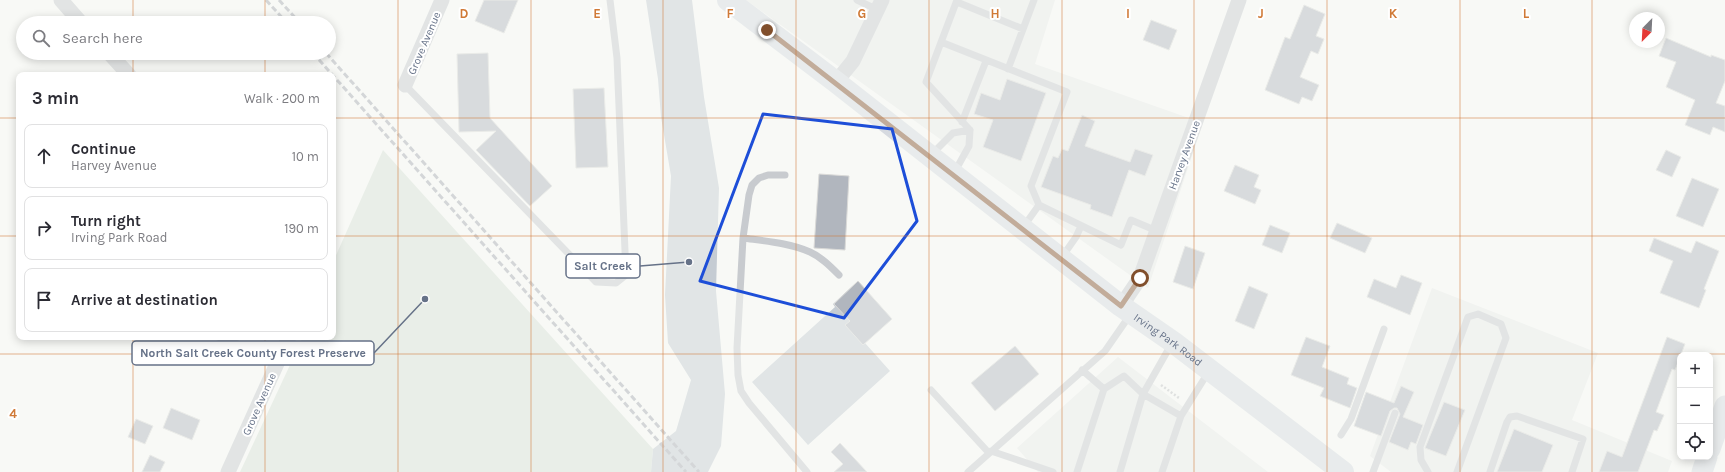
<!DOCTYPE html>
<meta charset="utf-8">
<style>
:root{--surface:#fff;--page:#f7f7f7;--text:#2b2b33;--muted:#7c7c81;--line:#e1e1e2}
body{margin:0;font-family:Karla,sans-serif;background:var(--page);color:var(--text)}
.controls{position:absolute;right:12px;bottom:12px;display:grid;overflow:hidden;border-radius:8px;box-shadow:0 2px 10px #0003}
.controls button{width:36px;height:36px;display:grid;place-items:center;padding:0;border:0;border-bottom:1px solid var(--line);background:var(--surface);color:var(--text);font:20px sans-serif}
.compass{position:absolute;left:1629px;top:12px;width:36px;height:36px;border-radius:50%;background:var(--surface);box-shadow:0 2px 10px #0003;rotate:204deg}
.stop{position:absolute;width:12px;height:12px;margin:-9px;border:3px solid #814f2c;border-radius:50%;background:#fff}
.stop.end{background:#814f2c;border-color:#fff;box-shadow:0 1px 4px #0008}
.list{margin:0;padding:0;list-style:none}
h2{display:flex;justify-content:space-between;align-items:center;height:52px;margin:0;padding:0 16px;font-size:17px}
h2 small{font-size:13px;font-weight:400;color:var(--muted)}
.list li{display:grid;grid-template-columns:26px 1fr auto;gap:12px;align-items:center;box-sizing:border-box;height:64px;margin:0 8px 8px;padding:0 8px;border:1px solid var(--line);border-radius:8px}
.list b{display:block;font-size:15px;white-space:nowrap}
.list p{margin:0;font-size:13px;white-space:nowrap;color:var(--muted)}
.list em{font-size:13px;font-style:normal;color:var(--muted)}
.icon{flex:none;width:22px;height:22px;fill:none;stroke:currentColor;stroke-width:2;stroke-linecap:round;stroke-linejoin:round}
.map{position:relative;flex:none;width:1725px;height:472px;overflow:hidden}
.search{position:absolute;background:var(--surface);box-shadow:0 2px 10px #0003;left:16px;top:16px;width:320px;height:44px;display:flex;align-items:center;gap:10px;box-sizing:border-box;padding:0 14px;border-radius:22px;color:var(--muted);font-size:15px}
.panel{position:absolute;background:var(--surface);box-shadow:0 2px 10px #0003;left:16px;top:72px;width:320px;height:268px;border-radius:8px}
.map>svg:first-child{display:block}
.built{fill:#e9eae9}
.green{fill:#d8e1d7}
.water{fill:#c5ccd3}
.building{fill:#b1b6be;stroke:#dadad8}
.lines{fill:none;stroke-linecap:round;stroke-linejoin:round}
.path{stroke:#c2c3c6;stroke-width:2.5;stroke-dasharray:2 2;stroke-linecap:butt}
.lane{stroke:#c8cbcf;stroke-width:7}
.street{stroke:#c8cbcf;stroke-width:15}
.secondary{stroke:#d6dae0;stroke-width:21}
.primary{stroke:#d6dae0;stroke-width:22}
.rail{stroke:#a8acb4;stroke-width:3;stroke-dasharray:6 3;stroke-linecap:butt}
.route{stroke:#814f2c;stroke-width:5}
.marked{fill:none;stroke:#1d4ed8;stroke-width:3;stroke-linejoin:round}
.grid{fill:none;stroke:#d07a37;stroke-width:1;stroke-opacity:0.55}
.labels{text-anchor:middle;stroke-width:4;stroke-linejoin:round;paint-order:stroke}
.street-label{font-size:11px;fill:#667288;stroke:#fff}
.grid-label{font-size:13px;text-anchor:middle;font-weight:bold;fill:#d07a37;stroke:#fff;stroke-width:4;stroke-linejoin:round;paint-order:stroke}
.leader{fill:none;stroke:#667288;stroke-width:1.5}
.callout-dot{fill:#667288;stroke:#fff;stroke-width:1.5}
.callout{fill:#fff;stroke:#667288;stroke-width:1.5}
.callout-label{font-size:12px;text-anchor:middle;font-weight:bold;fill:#667288}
</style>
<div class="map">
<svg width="1725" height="472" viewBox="0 0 1725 472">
<rect width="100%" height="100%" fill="#f8f9f6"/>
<path class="built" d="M746,0H1055L1035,64L1203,123L1148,288Z
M1432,288L1598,353L1572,420L1672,461L1668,472H1391L1370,456Z
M1118,357L1268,472H1038L1017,448Z"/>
<path class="green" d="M383,150L653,449L651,472H240L303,337H333V262Z"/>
<path class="water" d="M646,0H692L704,97L719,188L716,291L725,394L721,446L708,472H651L653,449L676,431L691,380L668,343L665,295L671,176L661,117L658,79Z
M858,281L892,319L865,343L890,371L808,445L752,382L835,307L833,304Z"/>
<path class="building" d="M484,0H518L504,33L475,21Z
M1304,5L1325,14L1316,36L1324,39L1318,54L1311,51L1300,77L1319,85L1312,101L1302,97L1299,104L1265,90L1285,37L1290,39Z
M1151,20L1177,30L1169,50L1143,40Z
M1666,38L1711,57V55L1725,60V81L1716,103L1725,106V132L1713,127L1710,135L1685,125L1695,100L1666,87L1676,62L1659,56Z
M488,53L490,118L552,186L530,206L476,150L496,131L459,132L457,54Z
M1007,79L1046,93L1021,161L983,147L993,120L974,114L981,93L1000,100Z
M604,88L608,167L576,168L573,89Z
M1082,115L1095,121L1085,146L1130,162L1135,149L1153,155L1145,176L1129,170L1112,217L1090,209L1091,205L1041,187L1053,156L1058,158L1062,149L1068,151Z
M1666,150L1681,157L1672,177L1656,170Z
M1235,165L1259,175L1254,187L1261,190L1255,204L1224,191Z
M819,174L849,176L845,250L814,248Z
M1692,178L1719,189L1703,227L1676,216Z
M1337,223L1372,238L1365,253L1330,238Z
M1270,225L1290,233L1282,253L1262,245Z
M1654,238L1691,253L1696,241L1719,251L1704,289L1706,290L1699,308L1660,293L1673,261L1649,251Z
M1185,246L1205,253L1193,289L1173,282Z
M1401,275L1422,283L1410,315L1367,297L1374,279L1396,288Z
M858,281L892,319L863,345L845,325L850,321L834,304Z
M1249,286L1268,294L1254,329L1235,321Z
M219,337H240L228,361L211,353Z
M1306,337L1330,346L1322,367L1349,378L1347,384L1357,388L1350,408L1320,396L1324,388L1291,375Z
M1667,337L1685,344L1675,370L1672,369L1656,412L1664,415L1657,431L1654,430L1638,472H1599L1607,451L1622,457Z
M1015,346L1039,374L995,411L971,383Z
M1401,386L1414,392L1403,417L1423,425L1416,444L1411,442L1408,450L1389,442L1400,414L1397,408H1394L1390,411L1381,436L1354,426L1366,392L1394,403Z
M1444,402L1465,410L1446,456L1425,448Z
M171,408L200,420L192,440L163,428Z
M136,419L153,426L145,444L128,437Z
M1514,429L1553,445L1542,472H1497Z
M840,443L867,472H834L843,464L831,452Z
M150,455L165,462L160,472H142Z"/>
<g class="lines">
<path class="path" d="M1161,385L1179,398"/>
<path class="lane" d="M857,0L878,10
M957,0L926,82L970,130
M957,2L1023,29
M941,42L1067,92L1031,186L1039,205L1121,245L1131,220L1157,231
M1008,69L1034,0
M405,85L596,282L616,283L626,275L617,58L610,0
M962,122L986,61
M932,154L953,133L970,130L969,146L954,173
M785,175H768L759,178L752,185L749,195L743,238L737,348L738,375L741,391L749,403L807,472
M1024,226L1039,205
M743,238C765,241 790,243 810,252C821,257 830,266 839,275
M1062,257L1076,237L1081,226
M1082,370L1104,389
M931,390L989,453
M1341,435L1351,419L1384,329
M991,451L1053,472
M968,472L1105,351L1130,315
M1077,472L1104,389L1124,376L1143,394L1181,416
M1120,472L1143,394L1172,343
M1162,472L1181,416L1209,371
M1373,472L1395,413
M1428,472L1421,460L1420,447L1468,317L1478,314L1501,324L1506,338L1457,472
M1490,472L1507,422L1510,417L1517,416L1583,439L1572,472"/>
<path class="street" d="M61,0L81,23
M109,53L129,75
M836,82L853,61L882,0
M405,85L442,0
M1121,306L1140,278L1239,0
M228,472L289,337"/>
<path class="secondary" d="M1710,449L1725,406
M1702,472L1707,457"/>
<path class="primary" id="s1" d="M728,0L836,82L1121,306L1173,342L1343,472"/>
<path class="rail" d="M266,0L287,23
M279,0L300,23
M313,53L686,472
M326,53L699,472"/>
</g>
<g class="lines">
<path class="route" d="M767,30L1121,306L1140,278"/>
</g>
<path d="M0 0H1725V472H0ZM763,114L892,129L917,221L844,318L700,281Z" fill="#f8f9f6" fill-opacity=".55" fill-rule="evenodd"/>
<path class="marked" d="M763,114L892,129L917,221L844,318L700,281Z"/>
<path class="grid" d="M133,0V23M265,0V23M398,0V472M531,0V472M663,0V472M796,0V472M929,0V472M1062,0V472M1194,0V472M1327,0V472M1460,0V472M1592,0V472M133,53V75M265,53V75M0,118H19M333,118H1725M0,236H19M333,236H1725M133,337V472M265,337V472M0,354H1725"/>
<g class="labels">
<g class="street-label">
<text transform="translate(424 43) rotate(-67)" y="4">Grove Avenue</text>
<text transform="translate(1184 155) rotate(-70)" y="4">Harvey Avenue</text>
<text dy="4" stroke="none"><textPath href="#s1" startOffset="556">Irving Park Road</textPath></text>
<text transform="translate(259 404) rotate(-66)" y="4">Grove Avenue</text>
</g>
</g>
<g class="grid-label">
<text x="464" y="18">D</text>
<text x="597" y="18">E</text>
<text x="730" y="18">F</text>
<text x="862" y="18">G</text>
<text x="995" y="18">H</text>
<text x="1128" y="18">I</text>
<text x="1261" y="18">J</text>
<text x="1393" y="18">K</text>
<text x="1526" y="18">L</text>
<text x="13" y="418">4</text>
</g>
<path class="leader" d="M689 262L640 266M425 299L374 353"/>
<g class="callout-dot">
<circle cx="689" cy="262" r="4"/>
<circle cx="425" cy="299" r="4"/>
</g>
<g class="callout">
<rect x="566" y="254" width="74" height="24" rx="4"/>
<rect x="132" y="341" width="242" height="24" rx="4"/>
</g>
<g class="callout-label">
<text x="603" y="270">Salt Creek</text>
<text x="253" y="357">North Salt Creek County Forest Preserve</text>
</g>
</svg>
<div class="controls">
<button>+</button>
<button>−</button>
<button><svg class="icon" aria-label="locate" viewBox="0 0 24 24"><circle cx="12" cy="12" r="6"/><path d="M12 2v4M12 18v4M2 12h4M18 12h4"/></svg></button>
</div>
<svg class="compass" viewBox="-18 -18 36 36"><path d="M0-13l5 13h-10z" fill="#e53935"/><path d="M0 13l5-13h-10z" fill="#7c7c81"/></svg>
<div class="stop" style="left:1140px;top:278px"></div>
<div class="stop end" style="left:767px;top:30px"></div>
<div class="search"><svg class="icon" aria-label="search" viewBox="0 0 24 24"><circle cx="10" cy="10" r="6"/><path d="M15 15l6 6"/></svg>Search here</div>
<section class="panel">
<h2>3 min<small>Walk · 200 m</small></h2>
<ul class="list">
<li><svg class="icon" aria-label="ahead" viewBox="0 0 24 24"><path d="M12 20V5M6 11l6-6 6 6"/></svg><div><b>Continue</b><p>Harvey Avenue</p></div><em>10 m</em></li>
<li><svg class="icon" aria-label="right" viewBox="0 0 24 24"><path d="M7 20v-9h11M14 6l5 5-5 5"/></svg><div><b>Turn right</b><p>Irving Park Road</p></div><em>190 m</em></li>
<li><svg class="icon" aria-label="arrive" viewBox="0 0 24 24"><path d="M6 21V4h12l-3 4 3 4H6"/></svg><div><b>Arrive at destination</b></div></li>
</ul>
</section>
</div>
